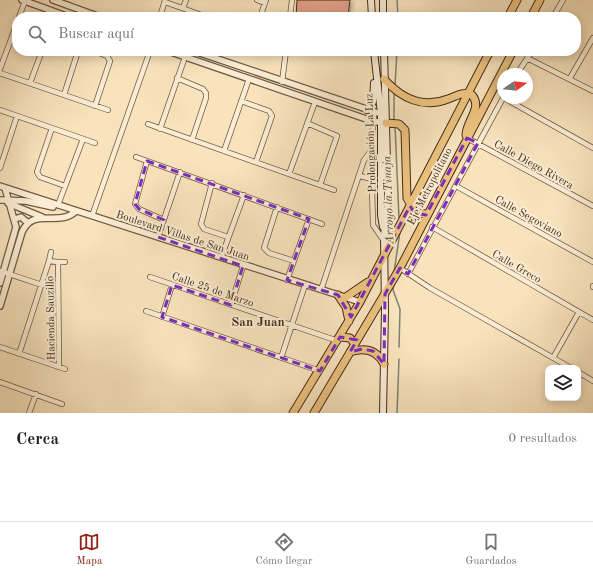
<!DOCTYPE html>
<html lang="es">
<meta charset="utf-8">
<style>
:root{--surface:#fff;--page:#f6f6f6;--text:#202124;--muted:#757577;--line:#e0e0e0;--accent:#8f2418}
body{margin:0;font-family:"Old Standard TT",serif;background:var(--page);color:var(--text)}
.controls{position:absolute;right:12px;bottom:12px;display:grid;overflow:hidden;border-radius:8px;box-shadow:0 2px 10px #0003}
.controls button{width:36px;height:36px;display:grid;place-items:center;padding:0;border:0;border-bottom:1px solid var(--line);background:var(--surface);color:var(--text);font:20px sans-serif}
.compass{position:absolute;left:497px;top:68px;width:36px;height:36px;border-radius:50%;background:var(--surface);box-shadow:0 2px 10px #0003;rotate:76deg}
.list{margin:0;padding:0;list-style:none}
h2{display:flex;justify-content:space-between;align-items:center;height:52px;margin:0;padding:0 16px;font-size:17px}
h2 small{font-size:13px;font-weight:400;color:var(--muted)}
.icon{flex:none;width:22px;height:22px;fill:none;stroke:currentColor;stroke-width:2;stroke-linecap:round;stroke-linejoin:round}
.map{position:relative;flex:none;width:593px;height:413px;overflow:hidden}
.search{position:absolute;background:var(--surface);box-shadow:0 2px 10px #0003;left:12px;right:12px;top:12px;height:44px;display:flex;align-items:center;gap:10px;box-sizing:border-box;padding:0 14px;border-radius:16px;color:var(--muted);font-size:15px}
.sheet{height:108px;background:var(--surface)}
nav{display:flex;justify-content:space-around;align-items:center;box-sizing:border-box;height:56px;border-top:1px solid var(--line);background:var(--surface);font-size:11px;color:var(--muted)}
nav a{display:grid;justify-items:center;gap:2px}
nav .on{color:var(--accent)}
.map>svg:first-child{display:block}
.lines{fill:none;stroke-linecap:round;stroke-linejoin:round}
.stream{stroke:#7a8372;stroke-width:1.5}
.building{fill:#df9d84;stroke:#452b19;filter:url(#shadow)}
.minor-casing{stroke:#725942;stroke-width:6}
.tertiary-casing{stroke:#725942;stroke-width:8}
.secondary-casing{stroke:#452b19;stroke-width:8}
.primary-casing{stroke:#452b19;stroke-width:9}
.minor{stroke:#faedd4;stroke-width:4.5}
.tertiary{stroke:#faedd4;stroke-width:5.5}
.secondary{stroke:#faedd4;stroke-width:6}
.primary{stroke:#ecc27e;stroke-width:7}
.marked{fill:none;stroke:#7b2cbf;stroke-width:3;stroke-dasharray:8 5;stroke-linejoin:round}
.labels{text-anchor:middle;stroke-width:4;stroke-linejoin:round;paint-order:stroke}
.street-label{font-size:11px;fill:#452b19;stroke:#faedd4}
.water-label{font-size:12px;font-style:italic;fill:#5b503e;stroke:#faedd4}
.quarter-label{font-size:13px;font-weight:bold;fill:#452b19;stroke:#faedd4}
</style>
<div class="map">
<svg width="593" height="413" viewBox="0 0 593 413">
<defs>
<filter id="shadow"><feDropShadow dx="2.5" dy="1.5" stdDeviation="2" flood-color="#0004"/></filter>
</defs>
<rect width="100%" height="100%" fill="#f8e3bd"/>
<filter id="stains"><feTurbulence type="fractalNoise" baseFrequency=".005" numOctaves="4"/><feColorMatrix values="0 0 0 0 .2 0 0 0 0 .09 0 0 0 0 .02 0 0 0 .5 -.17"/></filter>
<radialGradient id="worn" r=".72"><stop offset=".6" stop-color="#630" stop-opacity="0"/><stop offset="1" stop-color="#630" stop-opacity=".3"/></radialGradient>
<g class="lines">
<path class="stream" d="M397,0L398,17
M395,85L397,51
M394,92V121
M395,126L399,218
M394,272L400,232
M394,284L393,290L400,309L399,347
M397,413L399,359"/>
</g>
<path class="building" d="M297,0H350L348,17H296Z"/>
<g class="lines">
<defs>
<path id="minor" d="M257,0L265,3
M165,2L207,17
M183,8L186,0
M19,17L25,1
M160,17L165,0
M260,17L266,0
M290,17L292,0
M553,17L563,0
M94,51L107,56L110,61L95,106
M527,58L593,91
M0,69L17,23
M0,73L108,110
M517,74L532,51
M177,78L203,89L206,93V98L192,140
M570,78L593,38
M282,82L286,51
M30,83L42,51
M64,95L78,51
M504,98L593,148
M241,101L269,111L272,116L256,162
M0,110L95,143
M374,112L371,151L373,225L384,241
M307,123L337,136L320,185
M148,124L334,190
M52,128L37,172L40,177L65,186
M160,129L185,57
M467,138L593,206
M224,151L249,79
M136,157L322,224
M147,161L135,204L139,209L164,220
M0,168L17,116
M289,174L315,102
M360,176L372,179
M212,183L201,224L204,229L228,237
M456,186L593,262
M58,205L83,139
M277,207L264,248L269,253L294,261
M92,216L150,51
M432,227L593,320
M158,237L180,172
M221,258L244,195
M49,261L51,252
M58,262H65
M400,268L430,288L571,368
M0,271L42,285
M408,274L503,98
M150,277L338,341
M287,280L309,219
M593,287V286
M321,290L364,160L371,151
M231,305L243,266
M146,311L320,371
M162,317L172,285
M0,347L65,369
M19,354L49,261L58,262L59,367
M281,358L305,285
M553,358L579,312
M578,372L593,381
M0,382L62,404
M29,413L36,394"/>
<path id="tertiary" d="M22,0L69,17
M53,0L100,17
M168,51L372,121L384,123
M194,51L384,115
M0,186L360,302
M1,200L26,201L53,207
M8,203L42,217
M15,219L21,217L28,223
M0,283L16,227L5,188
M0,306L22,232C34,206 58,228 76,211"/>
<path id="secondary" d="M371,0L372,17
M383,0V17
M374,51L381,114V215L383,227
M367,110L373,102L374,83
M383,413L385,310L384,235L388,200L384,51"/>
<path id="primary" d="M508,17L517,0
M531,17L540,0
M384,79C401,98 423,109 448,99C457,96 463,91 472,95C483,108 466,121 466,135
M386,123L399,124L405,130L407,198L415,213L427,214
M338,295L346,307L349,321
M346,297L368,282
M340,337L350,338L355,344
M350,352C365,347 377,350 384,364
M293,413L360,302L490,51
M314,413L400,268L513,51"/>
</defs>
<use href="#minor" class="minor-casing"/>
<use href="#tertiary" class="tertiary-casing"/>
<use href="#secondary" class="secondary-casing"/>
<use href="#primary" class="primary-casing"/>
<use href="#minor" class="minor"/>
<use href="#tertiary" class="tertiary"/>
<use href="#secondary" class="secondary"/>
<use href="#primary" class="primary"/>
</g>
<path class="marked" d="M467,138L478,143L408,274L400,268L385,294L384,364L373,351L362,349L350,352L357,340L340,337L320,371L162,317L172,285L231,305L243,266L158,237L164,220L139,209L135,204L147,161L309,219L287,280L338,295L351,317L410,206L415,213L426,215Z"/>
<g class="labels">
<g class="street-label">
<text transform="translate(370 143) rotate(-92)" y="4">Prolongación La Luz</text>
<text transform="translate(534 164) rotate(29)" y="4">Calle Diego Rivera</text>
<text transform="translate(429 186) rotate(-63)" y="4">Eje Metropolitano</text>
<text transform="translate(529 216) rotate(29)" y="4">Calle Segoviano</text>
<text transform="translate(183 235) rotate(18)" y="4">Boulevard Villas de San Juan</text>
<text transform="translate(517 266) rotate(30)" y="4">Calle Greco</text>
<text transform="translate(213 289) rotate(19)" y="4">Calle 25 de Marzo</text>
<text transform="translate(50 318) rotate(-91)" y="4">Hacienda Sauzillo</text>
</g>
<g class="water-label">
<text transform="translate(388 200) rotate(-92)" y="4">Arroyo la Tinaja</text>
</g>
<g class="quarter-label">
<text x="258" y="326">San Juan</text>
</g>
</g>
<rect width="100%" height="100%" filter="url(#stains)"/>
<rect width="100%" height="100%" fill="url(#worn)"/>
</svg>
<div class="controls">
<button><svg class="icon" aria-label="layers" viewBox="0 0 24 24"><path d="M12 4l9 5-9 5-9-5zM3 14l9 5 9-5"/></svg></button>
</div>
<svg class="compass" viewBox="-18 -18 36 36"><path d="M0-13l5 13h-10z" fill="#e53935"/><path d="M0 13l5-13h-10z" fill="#757577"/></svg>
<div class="search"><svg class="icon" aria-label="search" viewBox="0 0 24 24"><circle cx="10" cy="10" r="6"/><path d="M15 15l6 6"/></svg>Buscar aquí</div>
</div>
<section class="sheet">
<h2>Cerca<small>0 resultados</small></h2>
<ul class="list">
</ul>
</section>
<nav>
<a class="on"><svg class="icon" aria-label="map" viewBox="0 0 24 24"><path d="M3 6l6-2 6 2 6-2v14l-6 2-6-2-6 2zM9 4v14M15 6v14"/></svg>Mapa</a>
<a><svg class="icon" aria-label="directions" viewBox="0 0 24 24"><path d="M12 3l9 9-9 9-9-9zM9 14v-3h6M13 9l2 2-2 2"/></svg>Cómo llegar</a>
<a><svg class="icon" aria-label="saved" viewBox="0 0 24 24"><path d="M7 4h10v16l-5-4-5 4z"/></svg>Guardados</a>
</nav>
